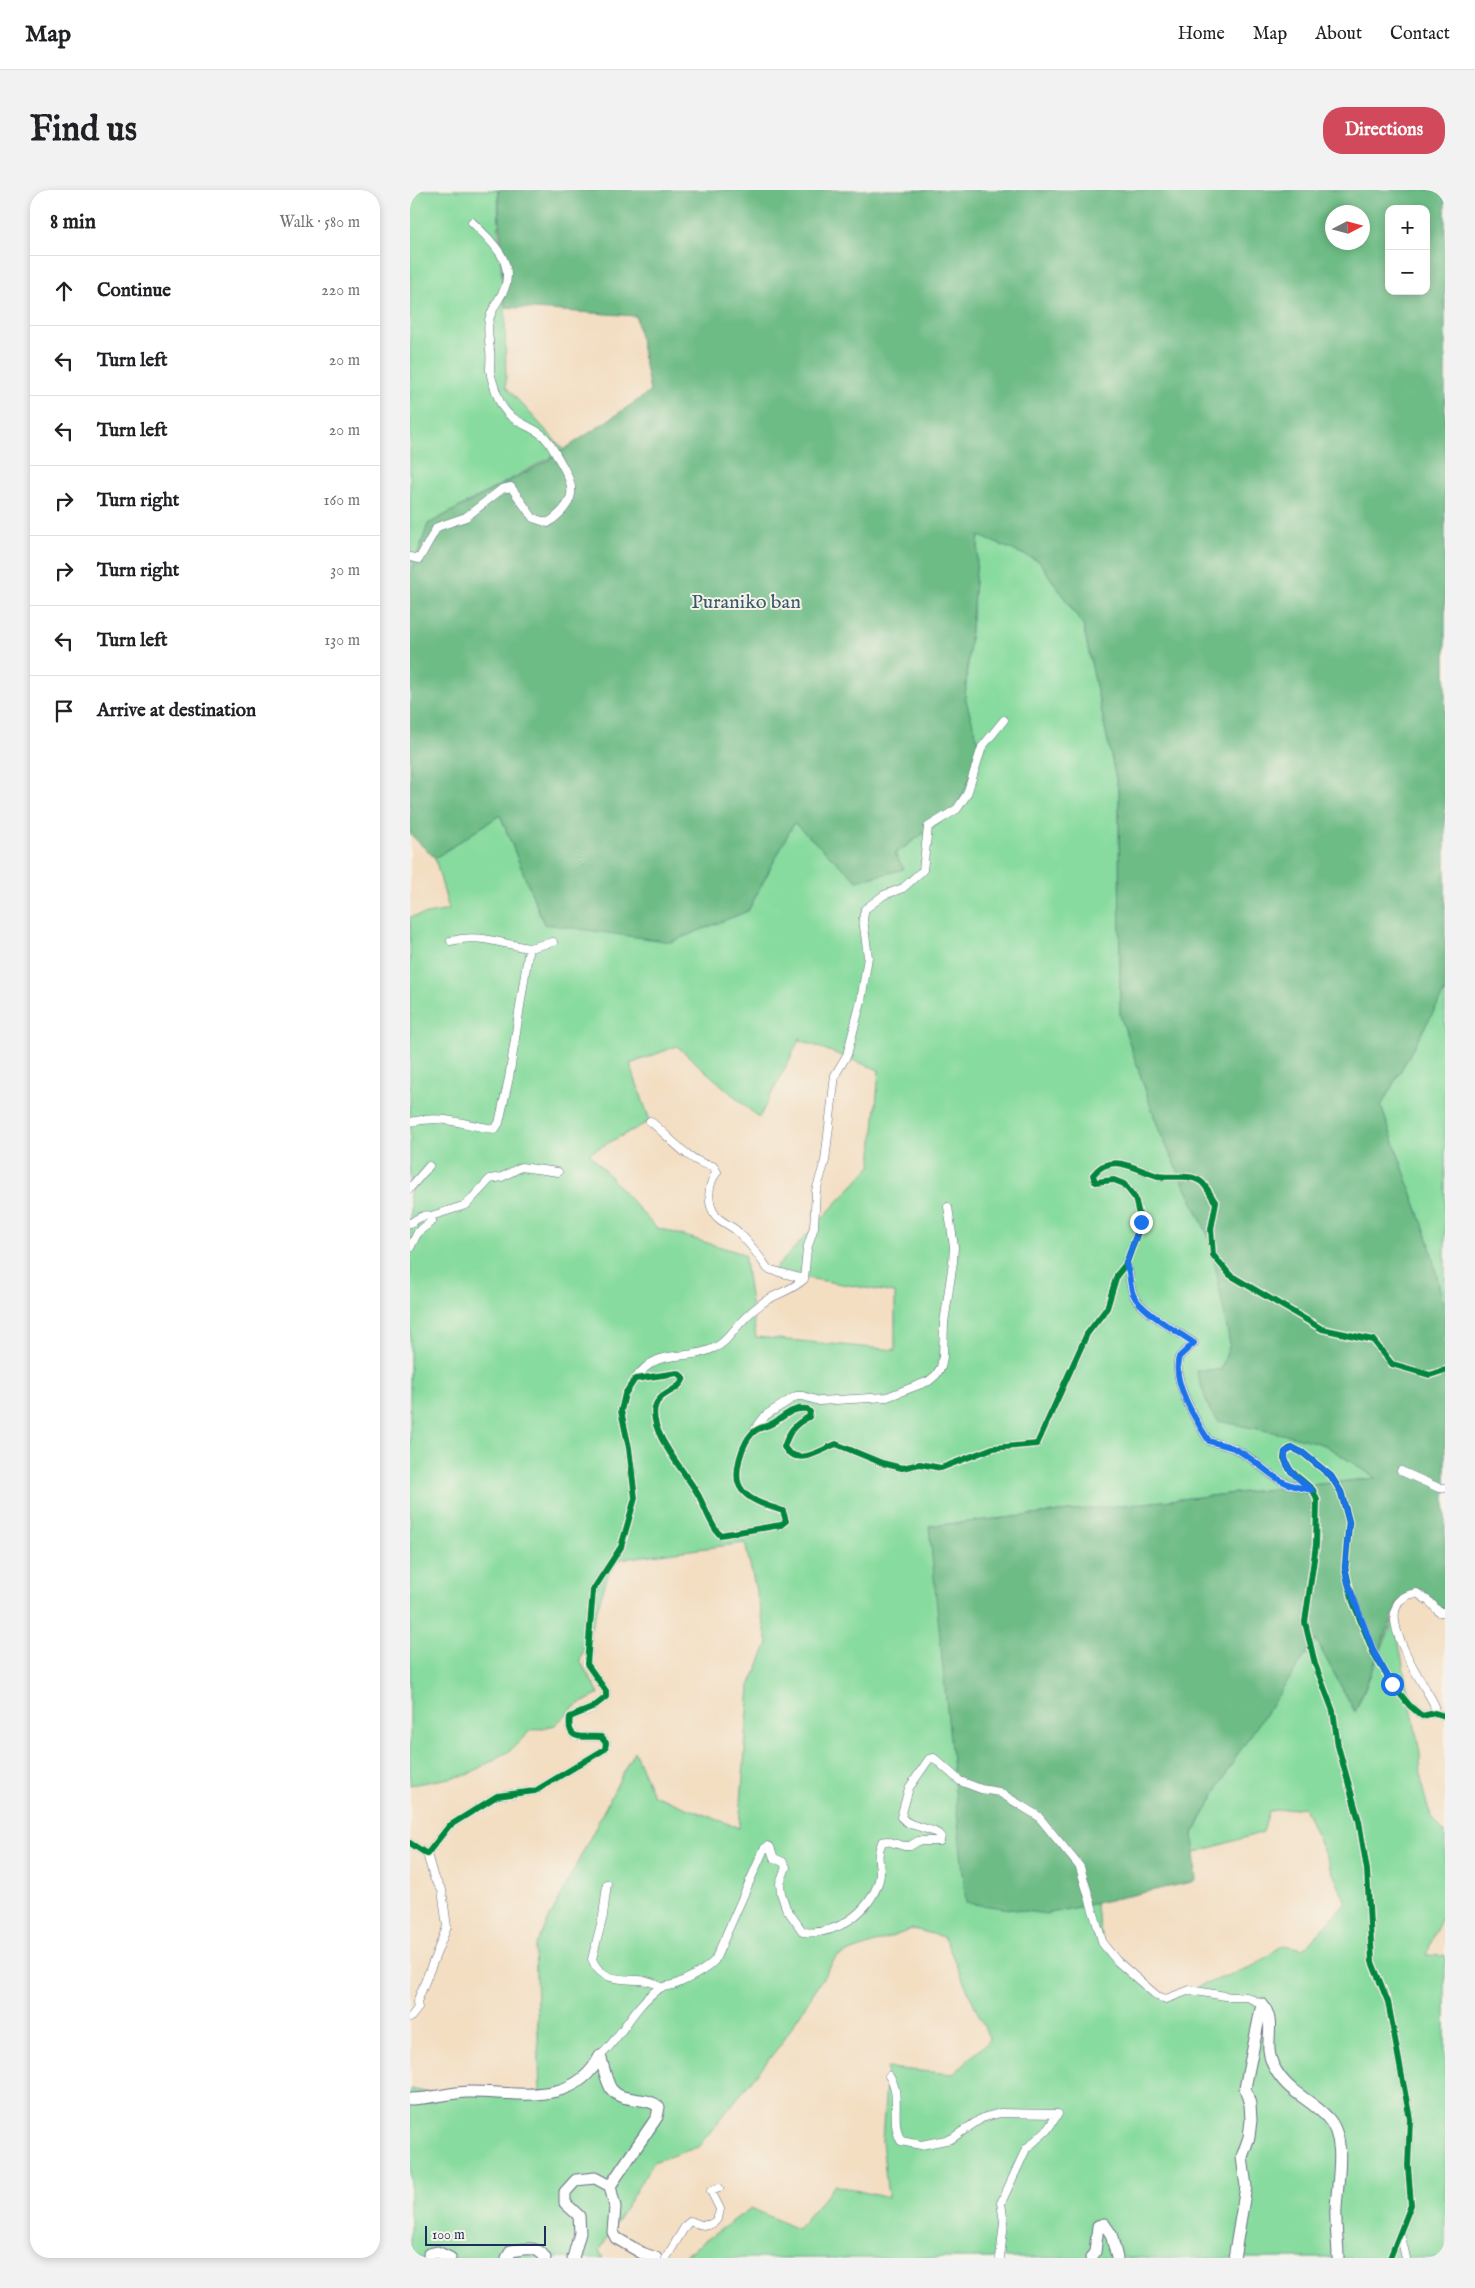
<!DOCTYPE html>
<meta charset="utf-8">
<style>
:root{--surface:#fff;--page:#f2f2f2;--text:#202124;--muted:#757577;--line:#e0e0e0;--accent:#d1495b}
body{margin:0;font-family:"IM FELL English",serif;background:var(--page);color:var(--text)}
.controls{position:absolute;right:15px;top:15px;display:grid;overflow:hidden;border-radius:10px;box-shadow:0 2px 8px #0003}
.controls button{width:45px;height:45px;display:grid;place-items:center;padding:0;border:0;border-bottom:1px solid var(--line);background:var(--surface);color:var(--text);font:25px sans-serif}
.compass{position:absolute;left:915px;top:15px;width:45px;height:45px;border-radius:50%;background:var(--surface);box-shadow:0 2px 8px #0003;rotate:84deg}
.scale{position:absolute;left:15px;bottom:12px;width:121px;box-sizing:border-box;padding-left:5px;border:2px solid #1b2f5e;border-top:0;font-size:14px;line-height:18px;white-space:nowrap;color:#1b2f5e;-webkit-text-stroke:4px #f7f3e8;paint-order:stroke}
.stop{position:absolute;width:15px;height:15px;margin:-11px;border:4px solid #1a73e8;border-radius:50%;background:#fff}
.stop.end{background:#1a73e8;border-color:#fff;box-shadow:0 1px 5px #0008}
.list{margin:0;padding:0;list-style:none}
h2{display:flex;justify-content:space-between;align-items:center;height:65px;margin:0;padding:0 20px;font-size:21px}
h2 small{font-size:16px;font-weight:400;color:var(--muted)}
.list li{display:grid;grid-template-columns:32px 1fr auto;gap:15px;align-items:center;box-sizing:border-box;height:70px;padding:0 20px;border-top:1px solid var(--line)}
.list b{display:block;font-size:19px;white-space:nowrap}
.list em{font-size:16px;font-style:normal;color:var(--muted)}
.icon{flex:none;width:28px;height:28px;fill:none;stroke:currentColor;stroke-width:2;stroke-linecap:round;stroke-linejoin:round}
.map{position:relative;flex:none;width:1035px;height:2068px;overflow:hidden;border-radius:20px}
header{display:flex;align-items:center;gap:30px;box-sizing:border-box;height:70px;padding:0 25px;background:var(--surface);border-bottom:1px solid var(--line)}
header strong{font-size:24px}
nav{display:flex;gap:28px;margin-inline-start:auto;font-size:18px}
.intro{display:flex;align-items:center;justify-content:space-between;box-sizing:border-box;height:120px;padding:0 30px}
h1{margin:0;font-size:35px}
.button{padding:12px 22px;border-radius:20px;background:var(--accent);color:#fff;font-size:18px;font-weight:700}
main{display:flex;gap:30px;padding:0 30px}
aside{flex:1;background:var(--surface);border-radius:20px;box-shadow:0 2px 8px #0003}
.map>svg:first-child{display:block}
.green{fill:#87db9e;stroke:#51857e;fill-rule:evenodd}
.forest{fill:#6dbb85;stroke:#447572;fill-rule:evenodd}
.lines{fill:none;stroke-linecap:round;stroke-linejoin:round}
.street-casing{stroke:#676c81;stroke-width:9}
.secondary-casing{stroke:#676c81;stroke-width:13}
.street{stroke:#fff;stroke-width:8}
.secondary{stroke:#fff;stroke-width:11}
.cycleway-casing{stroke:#f7f3e8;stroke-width:9}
.cycleway{stroke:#00873e;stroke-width:6}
.route{stroke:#1a73e8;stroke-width:6}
.labels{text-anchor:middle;stroke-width:4;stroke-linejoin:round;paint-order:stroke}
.park-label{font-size:20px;fill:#365a6e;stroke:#f7f3e8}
</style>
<header>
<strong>Map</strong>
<nav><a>Home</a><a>Map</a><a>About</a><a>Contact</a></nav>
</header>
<div class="intro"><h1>Find us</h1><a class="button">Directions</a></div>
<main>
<aside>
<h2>8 min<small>Walk · 580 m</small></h2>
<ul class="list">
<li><svg class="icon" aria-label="ahead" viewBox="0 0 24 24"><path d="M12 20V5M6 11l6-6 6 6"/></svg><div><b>Continue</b></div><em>220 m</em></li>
<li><svg class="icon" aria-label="left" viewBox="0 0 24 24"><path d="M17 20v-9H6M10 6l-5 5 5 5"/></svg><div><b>Turn left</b></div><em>20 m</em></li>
<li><svg class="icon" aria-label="left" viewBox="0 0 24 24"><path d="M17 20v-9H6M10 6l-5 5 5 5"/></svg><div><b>Turn left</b></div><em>20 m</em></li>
<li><svg class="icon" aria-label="right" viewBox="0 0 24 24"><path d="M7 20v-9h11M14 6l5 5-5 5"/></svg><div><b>Turn right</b></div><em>160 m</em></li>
<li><svg class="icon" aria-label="right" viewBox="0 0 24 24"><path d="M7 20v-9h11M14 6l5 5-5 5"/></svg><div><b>Turn right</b></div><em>30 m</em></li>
<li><svg class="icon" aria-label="left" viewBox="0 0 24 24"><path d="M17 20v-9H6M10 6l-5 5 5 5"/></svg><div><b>Turn left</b></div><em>130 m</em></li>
<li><svg class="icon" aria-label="arrive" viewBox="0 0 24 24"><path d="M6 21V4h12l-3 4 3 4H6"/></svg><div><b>Arrive at destination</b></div></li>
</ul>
</aside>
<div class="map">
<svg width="1035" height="2068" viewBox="0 0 1035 2068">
<rect width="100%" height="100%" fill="#f7f3e8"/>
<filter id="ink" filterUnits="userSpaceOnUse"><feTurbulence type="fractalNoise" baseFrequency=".02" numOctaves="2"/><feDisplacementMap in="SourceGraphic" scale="10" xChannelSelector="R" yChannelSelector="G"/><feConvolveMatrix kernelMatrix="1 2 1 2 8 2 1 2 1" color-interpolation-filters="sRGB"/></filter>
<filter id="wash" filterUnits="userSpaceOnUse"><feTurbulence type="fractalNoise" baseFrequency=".0096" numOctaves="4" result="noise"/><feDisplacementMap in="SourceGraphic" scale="20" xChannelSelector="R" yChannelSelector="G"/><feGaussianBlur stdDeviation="1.12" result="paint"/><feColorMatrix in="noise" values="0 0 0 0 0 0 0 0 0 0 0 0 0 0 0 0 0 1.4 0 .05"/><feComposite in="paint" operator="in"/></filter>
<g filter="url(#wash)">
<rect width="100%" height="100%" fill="#f3dec2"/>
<path class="green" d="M0,0H88L89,58L95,117L96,197L154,260L18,334L0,387Z
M569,345L629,371L673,435L709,603L710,825L749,940L803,1056L820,1154L811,1180H786L800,1220L915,1255L966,1288L520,1336L636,1724L685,1713L693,1754L756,1809L843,1776L873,1755L894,1759L936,1713L894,1617L859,1621L853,1642L784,1663L783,1644L827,1565L906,1450L945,1522L984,1429L1010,1563C1010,1589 1014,1626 1035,1643V1719L1016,1765L1035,1766V2068H271L341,2018L387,2039L425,1995L478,2008L472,1951L477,1878L543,1884L580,1850L534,1747L503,1739L426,1767L371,1854L288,1957L243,1972L190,2060L194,2068H0V1899L15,1902L130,1903L125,1757L224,1561L243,1605L329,1638L340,1496L358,1453L335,1353L203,1370L170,1471L189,1504L164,1517L145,1535L120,1541L101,1560L57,1585L0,1595V727L39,720L25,668L90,625L134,734L338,721L384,632L447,691L494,679L485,664L547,619L571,561L555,508ZM391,847L390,850L469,880L461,976L362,1082L485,1103V1160L346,1147L334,1064L245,1037L179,963L240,931L220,874L267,856L349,928Z
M1035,801V1122L1019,1052L971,916Z"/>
<path class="forest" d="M88,0H1035V801L971,916L1019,1052L1035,1122V1422L1007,1403L990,1409L945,1522L906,1450L827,1565L783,1643L786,1691L636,1724L556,1713L519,1336L966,1288L915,1255L882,1246L808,1231L800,1221L786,1180H811L820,1154L800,1049L749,940L710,825L709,603L673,435L629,371L569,346L555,507L571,561L547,619L485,664L494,679L447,691L384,633L338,721L261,752L134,734L90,625L25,668L0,644V387L18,334L137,271L240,202L226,126L95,117ZM979,19H1016V101H979ZM922,22H952V52H922Z"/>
</g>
<g filter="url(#ink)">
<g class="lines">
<defs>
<path id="street" d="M0,367L9,369L27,337L56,327L92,299L101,297L123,328L138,333C170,310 165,296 147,266C142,257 137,247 128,242C114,233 98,230 90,212C86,202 81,190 80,180C80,173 81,167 80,160C79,150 77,141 79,130C82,118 89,110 94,100C106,71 80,50 62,32
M41,751C68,743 91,754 119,758
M240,931C258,945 280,974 303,976L307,982C298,993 296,1013 306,1026C311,1032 322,1036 328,1042C340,1053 349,1066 358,1079L394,1089
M0,932C34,924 52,935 85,939L89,933L99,888L119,758L143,752
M0,998L19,976
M21,1026L56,1015L80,989L92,987L111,977L148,982
M0,1033C7,1030 13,1023 21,1026L22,1031L8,1042L0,1058
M716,1074C721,1084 719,1094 723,1104C729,1120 768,1142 784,1153L769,1167C762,1191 786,1231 799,1251C807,1254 818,1255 825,1259C858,1276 860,1294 903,1300
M225,1189C250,1155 272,1173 304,1158C314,1154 319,1146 326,1138C333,1129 342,1121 351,1114C364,1104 382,1101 394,1089L397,1059L404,1037L406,1001L415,971L425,885L437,865L451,811L458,767L453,729L455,719L474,705L493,698L513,680L518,637L547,619L557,604L572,557L594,530
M345,1239L356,1225L386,1206H393L409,1211L477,1207L519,1191L526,1185L531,1177L533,1167L534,1133L543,1072L544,1057L538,1017
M991,1281L1029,1298H1035
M1025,1523L1024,1514C1012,1490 953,1410 1007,1403L1020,1412L1029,1422H1035
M0,1653L17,1664L39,1636L87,1606L125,1601L195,1559L196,1553L191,1547C175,1545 156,1554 160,1527L182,1518L196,1507V1501L177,1474L183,1400L211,1357L225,1308L219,1258L211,1221L215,1204L225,1189L268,1183L274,1188C269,1202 249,1202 245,1217C238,1241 275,1282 286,1301C295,1315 299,1334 310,1345L371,1335L376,1331L373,1321C359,1316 341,1312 332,1300C321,1287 332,1250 345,1241C350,1237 357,1237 363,1233C375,1226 382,1217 397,1219L400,1222L399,1227C384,1234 379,1242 374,1257C387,1277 409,1261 426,1254L472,1273L492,1278L510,1274L531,1278L583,1258L627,1254L677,1144L697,1118L707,1085L716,1074L731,1033L725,1008L714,994L704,990L685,992L683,985C701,961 726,980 748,986C761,989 778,983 790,991C797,995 801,1007 806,1013L801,1039L803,1065L820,1085L912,1139L963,1150L982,1174L1020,1185L1035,1180
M197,1694L193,1726L182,1769C195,1803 235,1780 250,1798
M0,1828L8,1818L7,1812L37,1737L32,1700L24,1688L17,1664
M190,1866C212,1846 223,1817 248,1799C253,1796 260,1796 266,1794C280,1788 295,1781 305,1770L354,1659L358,1656L360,1657L364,1668L373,1672L376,1677L370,1693L371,1703L376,1718L393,1742C426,1746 460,1722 469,1690C473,1675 464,1671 472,1652L477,1651L494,1656H500L508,1651H530L531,1646C520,1636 501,1639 491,1627L499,1598L519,1569L524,1568L550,1591L571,1599L589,1602L628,1626L670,1677L693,1754L707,1771L747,1806L756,1809L780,1800L821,1807H837L852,1814
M479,1886C493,1904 479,1930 491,1951L511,1955L541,1949L572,1928L590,1923L648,1924L637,1940L616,1959L591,2013L594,2032L590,2068
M990,2042L996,2068
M256,2068L276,2035L281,2031C295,2038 308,2037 310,2019L301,2001L309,1998
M980,2068L1001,2015L998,1976L1000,1929L978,1812L962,1772L957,1680L949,1631L928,1556L923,1521L905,1474L895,1432L906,1355L907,1310L903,1300L880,1280L874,1268L875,1263L879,1259L883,1258L893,1263L921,1286L931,1302L939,1332L935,1378L943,1412L963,1462L982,1494L1000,1516L1012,1526L1025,1523L1035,1526"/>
<path id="secondary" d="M0,1909C20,1909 38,1903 57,1902C103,1901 164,1919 190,1866C193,1874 197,1895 202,1900C214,1914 235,1905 249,1917L247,1927L200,1996L205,2017L203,2042L206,2048L232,2063L246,2068
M19,2068V2064L27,2062L40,2068
M97,2068L101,2061C115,2059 128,2055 135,2068
M163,2068L170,2043L169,2026L155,2013V2002L166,1990L185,1988L200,1996
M681,2068L685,2062L688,2036L694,2034L701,2044L707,2068
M824,2068L836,1997L832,1967L839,1947L841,1930L840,1914L835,1898L852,1814C868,1834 852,1852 863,1875C877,1903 897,1906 917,1927C938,1948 927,1991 926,2019C925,2035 928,2052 928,2068"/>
</defs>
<use href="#street" class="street-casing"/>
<use href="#secondary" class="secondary-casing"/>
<use href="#street" class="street"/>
<use href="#secondary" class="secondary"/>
<defs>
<path id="cycleway" d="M0,1653L17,1664L39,1636L87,1606L125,1601L195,1559L196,1553L191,1547C175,1545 156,1554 160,1527L182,1518L196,1507V1501L177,1474L183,1400L211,1357L225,1308L219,1258L211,1221L215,1204L225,1189L268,1183L274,1188C269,1202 249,1202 245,1217C238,1241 275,1282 286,1301C295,1315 299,1334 310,1345L371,1335L376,1331L373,1321C359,1316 341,1312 332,1300C321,1287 332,1250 345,1241C350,1237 357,1237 363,1233C375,1226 382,1217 397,1219L400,1222L399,1227C384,1234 379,1242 374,1257C387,1277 409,1261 426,1254L472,1273L492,1278L510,1274L531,1278L583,1258L627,1254L677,1144L697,1118L707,1085L716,1074L731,1033L725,1008L714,994L704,990L685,992L683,985C701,961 726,980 748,986C761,989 778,983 790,991C797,995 801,1007 806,1013L801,1039L803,1065L820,1085L912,1139L963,1150L982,1174L1020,1185L1035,1180
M980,2068L1001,2015L998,1976L1000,1929L978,1812L962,1772L957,1680L949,1631L928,1556L923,1521L905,1474L895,1432L906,1355L907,1310L903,1300L880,1280L874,1268L875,1263L879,1259L883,1258L893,1263L921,1286L931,1302L939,1332L935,1378L943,1412L963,1462L982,1494L1000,1516L1012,1526L1025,1523L1035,1526"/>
</defs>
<use href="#cycleway" class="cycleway-casing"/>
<use href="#cycleway" class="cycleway"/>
</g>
</g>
<g class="lines" filter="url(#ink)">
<path class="route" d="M731,1032L716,1074C721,1084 719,1094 723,1104C729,1120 768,1142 784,1153L769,1167C761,1191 786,1231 799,1251C807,1254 818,1255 825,1259C858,1276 860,1294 902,1300C891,1290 873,1280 875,1262L883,1258L893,1263L921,1286L931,1302L939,1332L935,1378L938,1393L964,1462L982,1494"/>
</g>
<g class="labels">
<g class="park-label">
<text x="336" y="418">Puraniko ban</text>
</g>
</g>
</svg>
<div class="controls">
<button>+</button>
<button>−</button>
</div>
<svg class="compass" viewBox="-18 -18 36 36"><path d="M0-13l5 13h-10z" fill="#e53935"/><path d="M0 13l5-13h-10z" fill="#757577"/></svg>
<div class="scale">100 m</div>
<div class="stop" style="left:982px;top:1494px"></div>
<div class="stop end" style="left:731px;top:1032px"></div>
</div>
</main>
